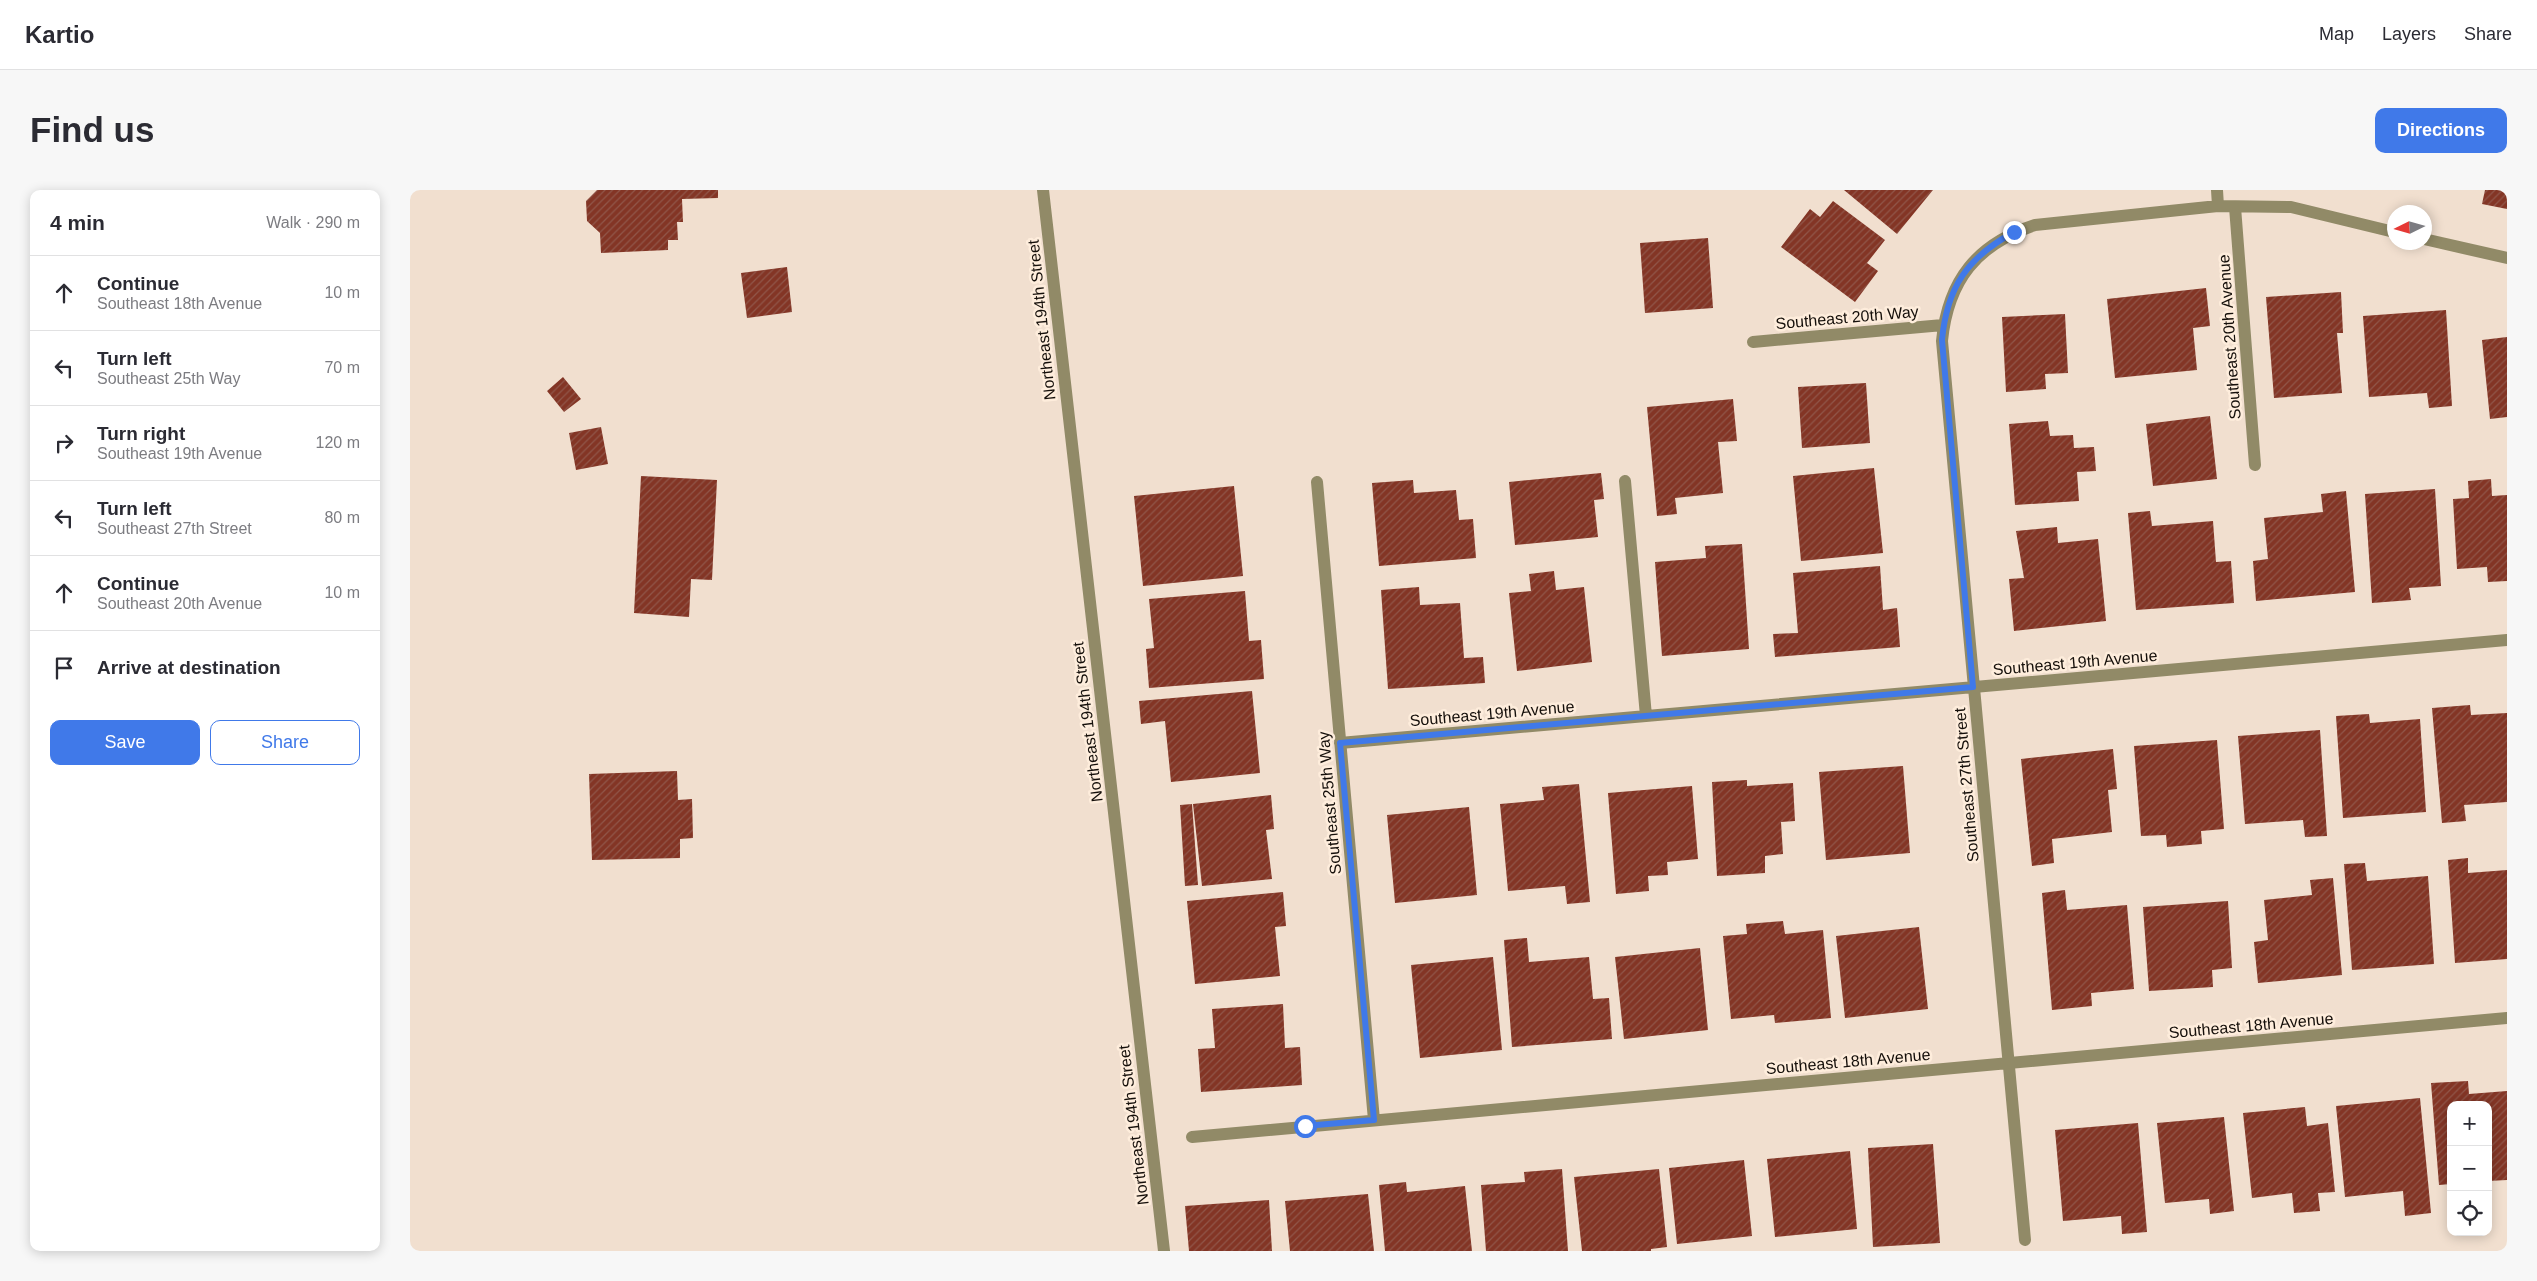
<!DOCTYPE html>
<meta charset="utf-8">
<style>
:root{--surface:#fff;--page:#f7f7f7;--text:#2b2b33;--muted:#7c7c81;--line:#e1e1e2;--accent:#4079e9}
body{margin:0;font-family:Helvetica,sans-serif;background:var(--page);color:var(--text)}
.controls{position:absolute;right:15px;bottom:15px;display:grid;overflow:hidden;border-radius:10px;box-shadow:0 2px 12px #0003}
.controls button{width:45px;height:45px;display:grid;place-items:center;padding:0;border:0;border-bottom:1px solid var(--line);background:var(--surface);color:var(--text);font:25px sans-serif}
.compass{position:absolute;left:1977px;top:15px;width:45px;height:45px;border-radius:50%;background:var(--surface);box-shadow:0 2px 12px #0003;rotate:265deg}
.stop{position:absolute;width:15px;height:15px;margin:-11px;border:4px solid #4079e9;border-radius:50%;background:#fff}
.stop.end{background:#4079e9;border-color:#fff;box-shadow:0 1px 5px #0008}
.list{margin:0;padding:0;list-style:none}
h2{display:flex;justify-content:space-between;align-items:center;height:65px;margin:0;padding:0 20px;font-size:21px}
h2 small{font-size:16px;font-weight:400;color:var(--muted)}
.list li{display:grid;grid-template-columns:32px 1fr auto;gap:15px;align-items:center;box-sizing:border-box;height:75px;padding:0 20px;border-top:1px solid var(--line)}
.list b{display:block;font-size:19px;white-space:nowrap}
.list p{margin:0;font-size:16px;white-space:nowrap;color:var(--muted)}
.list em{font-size:16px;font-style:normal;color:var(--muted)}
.actions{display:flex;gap:10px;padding:15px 20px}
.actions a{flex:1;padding:11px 0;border:1px solid var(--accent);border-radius:10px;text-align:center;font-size:18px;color:var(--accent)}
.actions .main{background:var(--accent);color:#fff}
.icon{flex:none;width:28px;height:28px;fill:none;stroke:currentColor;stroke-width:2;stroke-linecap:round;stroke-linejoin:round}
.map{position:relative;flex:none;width:2097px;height:1061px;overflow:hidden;border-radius:10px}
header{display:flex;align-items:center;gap:30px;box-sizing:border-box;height:70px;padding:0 25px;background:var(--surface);border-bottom:1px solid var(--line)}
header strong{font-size:24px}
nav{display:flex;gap:28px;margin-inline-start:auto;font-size:18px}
.intro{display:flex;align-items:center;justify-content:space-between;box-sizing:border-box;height:120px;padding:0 30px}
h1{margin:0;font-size:35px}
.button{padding:12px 22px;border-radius:10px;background:var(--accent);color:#fff;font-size:18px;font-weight:700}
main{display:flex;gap:30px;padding:0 30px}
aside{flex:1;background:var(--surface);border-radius:10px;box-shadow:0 2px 12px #0003}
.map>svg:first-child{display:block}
.building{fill:url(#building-hatch)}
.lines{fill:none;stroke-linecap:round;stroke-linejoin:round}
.minor{stroke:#918a67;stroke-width:12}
.route{stroke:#4079e9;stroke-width:6}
.labels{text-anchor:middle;stroke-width:5;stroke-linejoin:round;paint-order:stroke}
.street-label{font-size:16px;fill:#150f0a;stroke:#feeddc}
</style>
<header>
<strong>Kartio</strong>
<nav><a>Map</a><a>Layers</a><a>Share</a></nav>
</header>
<div class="intro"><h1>Find us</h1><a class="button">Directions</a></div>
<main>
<aside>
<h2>4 min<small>Walk · 290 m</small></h2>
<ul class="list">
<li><svg class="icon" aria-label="ahead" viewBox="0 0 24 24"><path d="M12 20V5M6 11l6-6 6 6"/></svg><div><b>Continue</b><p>Southeast 18th Avenue</p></div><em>10 m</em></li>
<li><svg class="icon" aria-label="left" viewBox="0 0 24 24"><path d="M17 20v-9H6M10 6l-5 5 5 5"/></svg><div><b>Turn left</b><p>Southeast 25th Way</p></div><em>70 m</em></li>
<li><svg class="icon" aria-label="right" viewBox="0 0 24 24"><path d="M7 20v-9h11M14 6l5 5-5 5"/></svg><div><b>Turn right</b><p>Southeast 19th Avenue</p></div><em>120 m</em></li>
<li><svg class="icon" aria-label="left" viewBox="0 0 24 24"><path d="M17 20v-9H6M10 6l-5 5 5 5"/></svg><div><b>Turn left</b><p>Southeast 27th Street</p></div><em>80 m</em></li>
<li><svg class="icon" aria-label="ahead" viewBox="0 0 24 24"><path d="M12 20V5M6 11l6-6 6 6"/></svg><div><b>Continue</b><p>Southeast 20th Avenue</p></div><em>10 m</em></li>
<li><svg class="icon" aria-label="arrive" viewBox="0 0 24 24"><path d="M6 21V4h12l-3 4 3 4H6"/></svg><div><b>Arrive at destination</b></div></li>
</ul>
<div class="actions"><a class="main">Save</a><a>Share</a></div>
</aside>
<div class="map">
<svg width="2097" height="1061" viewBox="0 0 2097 1061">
<defs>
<pattern id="building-hatch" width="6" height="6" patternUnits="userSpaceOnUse" patternTransform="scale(1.25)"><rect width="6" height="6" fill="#833525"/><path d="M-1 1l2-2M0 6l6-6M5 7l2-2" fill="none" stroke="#905649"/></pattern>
</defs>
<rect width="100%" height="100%" fill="#f1dfcf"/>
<path class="building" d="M187,0H308V8L272,9L273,32H267L268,50H258V60L191,63L190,43L177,31L176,11Z
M1434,0H1523L1487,44Z
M2075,0H2097V19L2072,14Z
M1423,11L1475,50L1457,73L1468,81L1445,112L1371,57L1400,19L1410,27Z
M1298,48L1303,118L1235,123L1230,53Z
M377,77L382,122L337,128L331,83Z
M1796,98L1800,136L1783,138L1787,180L1705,188L1697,109Z
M1931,102L1933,143H1927L1932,203L1864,208L1856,107Z
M2036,120L2042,216L2019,218L2017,203L1959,207L1953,126Z
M1655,124L1658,183L1635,184L1636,199L1596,202L1592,127Z
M2097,147V227L2080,229L2072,150Z
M153,187L171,209L154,222L137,201Z
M1456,193L1460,253L1392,258L1388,197Z
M1323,209L1327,251L1308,252L1313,303L1265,308L1267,324L1247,326L1237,217Z
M1800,226L1807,289L1743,296L1736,234Z
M1638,231L1640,246L1663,245L1664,258L1684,257L1686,281L1667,282L1669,311L1605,315L1599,234Z
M191,237L198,274L166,280L159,243Z
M1464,278L1473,363L1391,371L1383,286Z
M1191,283L1194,309L1184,310L1188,347L1105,355L1099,292Z
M231,286L307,290L302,390L281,389L279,427L224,423Z
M2081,289L2082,306L2097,305V391L2078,392L2077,377L2047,379L2043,309L2059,308L2058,291Z
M1003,290L1004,303L1046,300L1049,330L1063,329L1066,368L969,376L962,293Z
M824,296L833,386L733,396L724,306Z
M2025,299L2031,396L1999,398L2001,410L1962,413L1955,304Z
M1936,301L1945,402L1846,411L1843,371L1858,369L1854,328L1913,322L1911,304Z
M1740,321L1742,336L1803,331L1806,372L1821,371L1824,413L1726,420L1718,323Z
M1647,337L1648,353L1688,349L1696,431L1604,441L1599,389L1614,388L1606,341Z
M1332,354L1339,459L1252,466L1245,372L1296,368L1295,356Z
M1470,376L1473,420L1487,418L1490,457L1365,467L1363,444L1388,443L1383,383Z
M1144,381L1146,400L1174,397L1182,472L1107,481L1099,403L1121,401L1119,384Z
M1009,397L1010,415L1050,413L1054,468L1073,467L1075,493L978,499L971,400Z
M835,401L839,451L851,450L854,489L739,498L736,459L744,458L739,409Z
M842,501L850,583L761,592L755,531L731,534L729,511Z
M2060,515L2061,525L2097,523V612L2054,615L2056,631L2032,633L2022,518Z
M1959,524L1960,533L2010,529L2016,622L1933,628L1926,526Z
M1910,540L1917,646L1895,647L1893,630L1835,634L1828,546Z
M1807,550L1814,639L1791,641L1792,654L1757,657L1756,645L1731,646L1724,556Z
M1703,559L1707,599L1698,600L1702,642L1642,649L1644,673L1622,676L1611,569Z
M1493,576L1500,663L1416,670L1409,582Z
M267,581L268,610L282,609L283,648L270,649V668L182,670L179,584Z
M1337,590V596L1383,593L1385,631L1371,632L1373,664L1355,666V683L1307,686L1302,592Z
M1169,594L1180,712L1157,714L1155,696L1098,701L1090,614L1134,610L1132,597Z
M1282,596L1288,669L1257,672L1258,685L1238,686L1239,701L1206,704L1198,603Z
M861,605L864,639L856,640L862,689L792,696L783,614Z
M782,614L788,695L775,696L770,615Z
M1059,617L1067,705L985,713L977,625Z
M2058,668V683L2097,680V769L2045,773L2038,670Z
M1955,673L1957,691L2018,686L2024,774L1942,780L1934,674Z
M1923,688L1932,785L1848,793L1844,752L1858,750L1854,710L1902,705L1900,690Z
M1655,700L1657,720L1717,715L1724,799L1681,803L1682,816L1642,820L1632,703Z
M873,702L876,736L865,737L870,786L785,794L777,711Z
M1818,711L1822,778L1802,780L1803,797L1739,801L1733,717Z
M1373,731L1375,744L1413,740L1421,828L1365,833L1364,825L1321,829L1313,746L1337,744L1336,734Z
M1509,737L1518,819L1435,828L1426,746Z
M1117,748L1119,772L1179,767L1183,809L1199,808L1202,849L1102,857L1094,750Z
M1290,758L1298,840L1214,849L1205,767Z
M1083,767L1092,860L1010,868L1001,775Z
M873,814L875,858L890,857L892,895L791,902L788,859L805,858L802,819Z
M2058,891L2059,904L2097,901V990L2078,991V915H2041V994L2029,995L2021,893Z
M2010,908L2021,1023L1995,1026L1993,1001L1935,1007L1926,916Z
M1895,917L1897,936L1918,933L1925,1002L1908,1003L1910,1021L1884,1023L1882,1003L1842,1008L1833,923Z
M1814,927L1824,1021L1800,1024L1799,1009L1755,1013L1747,933Z
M1728,933L1737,1042L1712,1044L1711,1026L1653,1031L1645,940Z
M1523,954L1530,1053L1463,1057L1458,958Z
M1440,961L1447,1039L1365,1047L1357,969Z
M1334,970L1342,1046L1267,1054L1259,978Z
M1152,979L1158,1061H1076L1071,995L1115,992L1114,982Z
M1249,979L1257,1057L1241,1059V1061H1172L1164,987Z
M996,992L997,1002L1055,996L1062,1061H975L969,995Z
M958,1004L964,1061H880L875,1011Z
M859,1010L862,1061H779L775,1016Z"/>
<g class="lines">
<path class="minor" d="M633,0L754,1061
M1807,0L1808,16
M1825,17L1845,275
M2014,49L2097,68
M1343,152L1533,135
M1215,291L1236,526
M907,292L964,930
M930,553L2097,450
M782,947L2097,828
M1615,1050L1532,151C1538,90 1567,54 1625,35L1808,16L1881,17L1984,42"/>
</g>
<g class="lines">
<path class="route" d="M895,936L964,930L930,553L1563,497L1532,150C1537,97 1557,68 1604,42"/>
</g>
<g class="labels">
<g class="street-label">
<text transform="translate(1437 127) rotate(-5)" y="6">Southeast 20th Way</text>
<text transform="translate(631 130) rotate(-96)" y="6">Northeast 194th Street</text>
<text transform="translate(1819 147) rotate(-94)" y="6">Southeast 20th Avenue</text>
<text transform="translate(1665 472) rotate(-5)" y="6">Southeast 19th Avenue</text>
<text transform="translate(1082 523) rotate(-5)" y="6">Southeast 19th Avenue</text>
<text transform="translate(677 532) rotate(-97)" y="6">Northeast 194th Street</text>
<text transform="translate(1556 595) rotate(-95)" y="6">Southeast 27th Street</text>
<text transform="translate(919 613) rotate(-95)" y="6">Southeast 25th Way</text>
<text transform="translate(1841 835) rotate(-5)" y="6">Southeast 18th Avenue</text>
<text transform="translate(1438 871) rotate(-5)" y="6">Southeast 18th Avenue</text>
<text transform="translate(723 935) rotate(-97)" y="6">Northeast 194th Street</text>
</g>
</g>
</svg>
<div class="controls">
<button>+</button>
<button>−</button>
<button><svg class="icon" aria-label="locate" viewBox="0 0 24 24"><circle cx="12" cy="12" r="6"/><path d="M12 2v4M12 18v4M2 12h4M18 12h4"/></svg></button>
</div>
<svg class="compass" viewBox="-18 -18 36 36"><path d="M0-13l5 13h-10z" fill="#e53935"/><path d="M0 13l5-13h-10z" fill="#7c7c81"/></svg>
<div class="stop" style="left:895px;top:936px"></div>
<div class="stop end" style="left:1604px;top:42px"></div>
</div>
</main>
